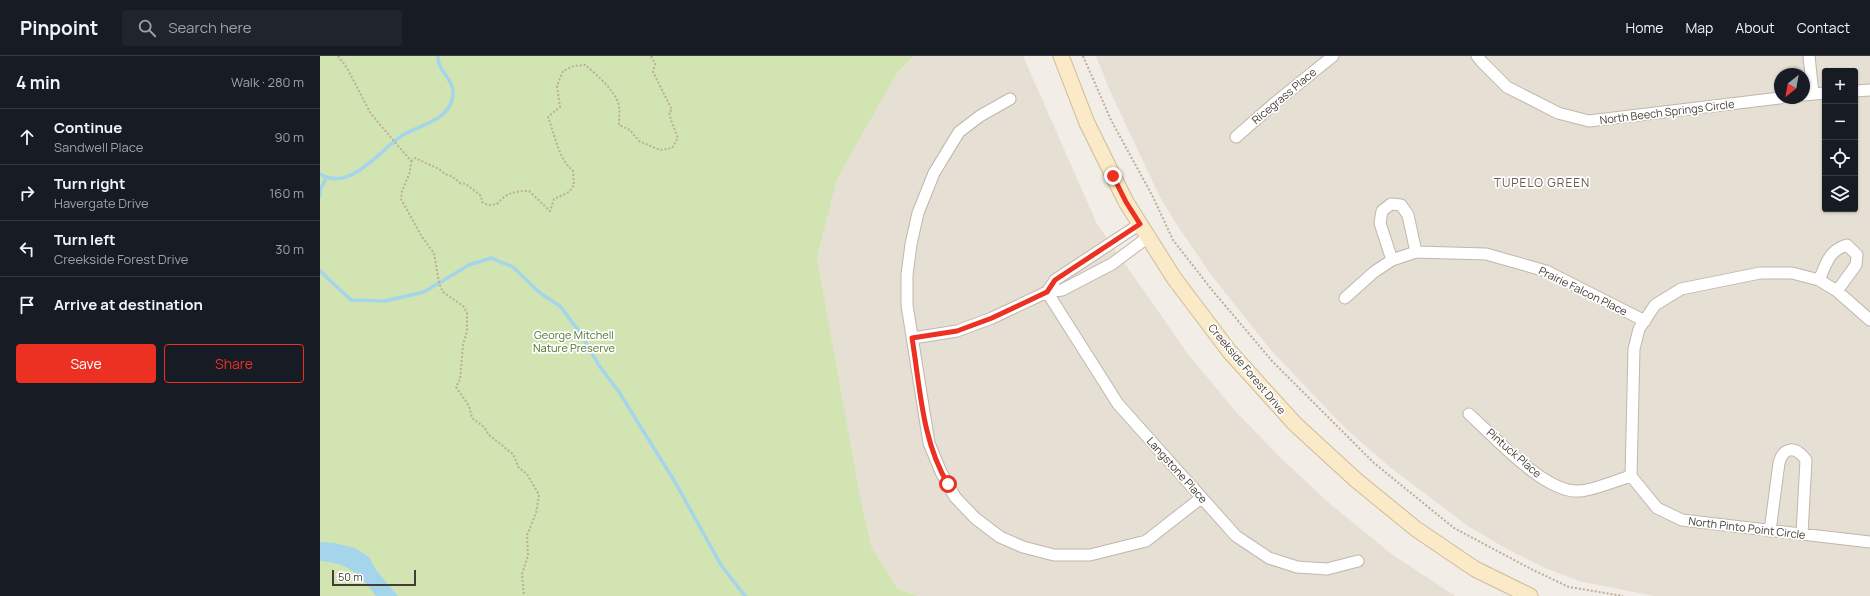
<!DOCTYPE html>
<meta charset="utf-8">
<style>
:root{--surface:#171b24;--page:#20242c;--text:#f1f3f6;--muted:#9ea1a6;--line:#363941;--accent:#ec3022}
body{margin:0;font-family:Manrope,sans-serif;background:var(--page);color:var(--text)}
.controls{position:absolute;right:12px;top:12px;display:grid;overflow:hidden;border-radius:4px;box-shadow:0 1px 3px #0004}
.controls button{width:36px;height:36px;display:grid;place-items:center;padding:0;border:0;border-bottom:1px solid var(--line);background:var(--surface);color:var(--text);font:20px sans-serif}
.compass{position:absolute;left:1454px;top:12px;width:36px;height:36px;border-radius:50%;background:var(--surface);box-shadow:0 1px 3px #0004;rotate:211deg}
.scale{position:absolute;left:12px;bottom:10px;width:84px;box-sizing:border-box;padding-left:4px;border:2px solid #443d36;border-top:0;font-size:11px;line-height:14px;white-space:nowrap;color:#443d36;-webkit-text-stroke:3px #fff;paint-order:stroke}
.stop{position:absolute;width:12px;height:12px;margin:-9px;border:3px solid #ec3022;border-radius:50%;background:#fff}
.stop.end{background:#ec3022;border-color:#fff;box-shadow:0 1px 4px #0008}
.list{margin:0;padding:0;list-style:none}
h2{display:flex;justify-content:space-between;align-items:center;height:52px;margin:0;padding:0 16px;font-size:17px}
h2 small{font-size:13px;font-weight:400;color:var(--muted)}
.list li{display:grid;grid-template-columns:26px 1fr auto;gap:12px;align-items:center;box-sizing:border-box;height:56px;padding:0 16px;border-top:1px solid var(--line)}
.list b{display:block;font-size:15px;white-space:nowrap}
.list p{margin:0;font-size:13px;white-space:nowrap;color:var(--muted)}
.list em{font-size:13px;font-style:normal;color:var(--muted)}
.actions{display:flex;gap:8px;padding:12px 16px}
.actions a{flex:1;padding:9px 0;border:1px solid var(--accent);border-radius:4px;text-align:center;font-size:14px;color:var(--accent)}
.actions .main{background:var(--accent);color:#fff}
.icon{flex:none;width:22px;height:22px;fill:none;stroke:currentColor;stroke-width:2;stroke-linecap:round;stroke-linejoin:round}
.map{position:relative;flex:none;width:1550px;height:540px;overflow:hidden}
header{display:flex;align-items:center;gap:24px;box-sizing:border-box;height:56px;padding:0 20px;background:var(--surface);border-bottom:1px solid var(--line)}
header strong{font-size:19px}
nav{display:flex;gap:22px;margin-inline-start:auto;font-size:14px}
.search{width:280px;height:36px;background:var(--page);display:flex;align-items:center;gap:10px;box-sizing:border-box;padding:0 14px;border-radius:4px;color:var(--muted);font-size:15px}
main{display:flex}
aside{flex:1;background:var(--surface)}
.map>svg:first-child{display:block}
.residential{fill:#e5dfd4;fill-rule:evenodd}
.green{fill:#d1e4b1}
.water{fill:#a5d5eb}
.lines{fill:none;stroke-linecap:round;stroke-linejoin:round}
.stream{stroke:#a5d5eb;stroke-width:3.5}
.minor-casing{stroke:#c0b7ac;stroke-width:13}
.secondary-casing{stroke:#cfbc98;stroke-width:17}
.path{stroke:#bdae9b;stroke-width:2;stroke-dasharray:2 2;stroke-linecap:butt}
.minor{stroke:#fff;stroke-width:11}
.secondary{stroke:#fbeac7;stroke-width:15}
.route{stroke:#ec3022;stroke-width:5}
.labels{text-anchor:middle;stroke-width:3.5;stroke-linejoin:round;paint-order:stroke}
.street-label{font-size:11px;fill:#443d36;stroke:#fff}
.park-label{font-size:11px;fill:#4d722d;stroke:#fff}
.neighbourhood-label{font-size:12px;letter-spacing:1px;fill:#665a4e;stroke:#fff}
</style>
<header>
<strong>Pinpoint</strong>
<div class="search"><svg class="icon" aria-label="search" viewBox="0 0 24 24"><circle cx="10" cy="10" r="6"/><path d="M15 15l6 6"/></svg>Search here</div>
<nav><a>Home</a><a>Map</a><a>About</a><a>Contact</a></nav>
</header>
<main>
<aside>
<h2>4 min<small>Walk · 280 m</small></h2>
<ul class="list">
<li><svg class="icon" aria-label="ahead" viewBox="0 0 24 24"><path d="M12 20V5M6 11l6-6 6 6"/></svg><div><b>Continue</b><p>Sandwell Place</p></div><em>90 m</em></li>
<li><svg class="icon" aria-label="right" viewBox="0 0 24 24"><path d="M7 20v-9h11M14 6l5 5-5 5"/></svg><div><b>Turn right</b><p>Havergate Drive</p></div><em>160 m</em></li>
<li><svg class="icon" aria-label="left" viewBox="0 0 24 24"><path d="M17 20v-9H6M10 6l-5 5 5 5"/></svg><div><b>Turn left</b><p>Creekside Forest Drive</p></div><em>30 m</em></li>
<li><svg class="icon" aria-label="arrive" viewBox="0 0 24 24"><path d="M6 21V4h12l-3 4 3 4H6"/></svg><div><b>Arrive at destination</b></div></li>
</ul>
<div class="actions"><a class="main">Save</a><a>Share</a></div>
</aside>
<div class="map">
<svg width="1550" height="540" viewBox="0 0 1550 540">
<rect width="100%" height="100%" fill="#f2ede6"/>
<path class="residential" d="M594,0H703L777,168L868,298L917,357L963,404L1010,448L1073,499L1135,540H598L578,533L552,492L541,445L497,202L517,123L577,17Z
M776,0H1550V540H1334L1259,525L1225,512L1185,492L1148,470L1071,412L1024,371L950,293L892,220L855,166L839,139L790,35ZM1505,15H1535V153H1505ZM1460,18H1484V42H1460Z"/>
<path class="green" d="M0,0H594L577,17L517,123L497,202L541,445L552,492L578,533L598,540H0Z"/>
<path class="water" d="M0,486L14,487L35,492L49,501L56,514L78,540H56C39,518 29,507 0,505Z"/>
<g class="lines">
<path class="stream" d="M0,118C31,137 60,93 83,79C100,69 131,64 133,39C135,24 117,15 118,0
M0,140V134L6,122
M0,215L31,244L65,245L104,236L149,209L171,202L193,211L220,237L240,250L258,274L280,311L299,336L355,426L401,509L425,540"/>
<defs>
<path id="minor" d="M1157,0L1162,6L1187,31L1238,57L1269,65L1460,42
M1489,0L1493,38
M1535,35L1550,34
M1484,39L1505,37
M690,43L660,60L639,76L614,117L598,157L591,188L587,219V249L609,387L621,416L635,441L655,462L680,481L703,491L734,499H770L826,485L881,442
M916,81L956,46L1013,0
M1072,204L1060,167L1062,155L1071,148L1081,149L1088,159L1096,196
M1499,224C1507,207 1508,195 1527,189L1537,199L1536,209L1517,235
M727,236L798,348L916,480L949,502L977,511L1007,513L1038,505
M727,236L735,224L820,168
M1025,242L1054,216L1072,204L1096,196L1166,198L1226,215L1325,265
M1550,264L1517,235L1499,224L1472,217H1440L1361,233L1335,249L1319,273L1314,293L1311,420L1337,452L1362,464L1550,486
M593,282L637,275L672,262L727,236L742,234L792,208L828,181
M1149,358C1175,381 1225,438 1260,435C1274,434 1297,424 1311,420
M1450,475L1459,407C1464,390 1476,390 1486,404L1482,478"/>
<path id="secondary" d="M741,0L767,67L806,146L854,222L909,295L975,368L1036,424L1096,473L1155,513L1210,540"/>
</defs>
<use href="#minor" class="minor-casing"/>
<use href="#secondary" class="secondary-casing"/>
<path class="path" d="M18,0L27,12L51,58L91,105L90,116L82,135L81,143L102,181L114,197L119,227L123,236L143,250L147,257V275L143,289L140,323L136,331L149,350L152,362L164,371L169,379L193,398L199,412L207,418L219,439L216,457L207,479L208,499L202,518L204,540
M763,0L791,64L833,141L853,184L892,234L952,305L1054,407L1134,472L1211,513L1249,531L1303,540
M91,105L95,102L119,113L125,118L133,121L140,127L146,128L161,140L162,146L168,149L177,148C186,137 195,135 209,135L230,155L234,143L249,136L254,129L253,115C238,102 235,79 228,61L240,51L237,30L243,15L254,10L265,9C276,18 296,35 299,50C300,56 299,63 299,69L310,74L319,85L340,94L352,92L358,82L351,64L349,56L352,54L333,16L335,8L331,0"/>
<use href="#minor" class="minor"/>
<use href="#secondary" class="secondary"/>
</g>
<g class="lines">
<path class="route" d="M628,428C602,386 600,330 592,282L637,275L672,262L727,236L735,224L820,168L806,146L793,120"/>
</g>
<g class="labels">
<g class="street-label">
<text transform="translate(964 40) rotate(-40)" y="4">Ricegrass Place</text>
<text transform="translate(1347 56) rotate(-7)" y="4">North Beech Springs Circle</text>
<text transform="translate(1263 235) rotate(26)" y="4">Prairie Falcon Place</text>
<text transform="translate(927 313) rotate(50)" y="4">Creekside Forest Drive</text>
<text transform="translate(1194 397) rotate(41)" y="4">Pintuck Place</text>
<text transform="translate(857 414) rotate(48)" y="4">Langstone Place</text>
<text transform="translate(1427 472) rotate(7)" y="4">North Pinto Point Circle</text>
</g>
<g class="park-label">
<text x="254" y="283">George Mitchell<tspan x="254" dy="13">Nature Preserve</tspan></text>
</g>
<g class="neighbourhood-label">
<text x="1222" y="131">TUPELO GREEN</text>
</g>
</g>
</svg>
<div class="controls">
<button>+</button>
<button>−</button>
<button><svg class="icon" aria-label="locate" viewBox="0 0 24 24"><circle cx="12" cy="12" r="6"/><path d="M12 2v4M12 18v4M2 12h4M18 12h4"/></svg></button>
<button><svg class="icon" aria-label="layers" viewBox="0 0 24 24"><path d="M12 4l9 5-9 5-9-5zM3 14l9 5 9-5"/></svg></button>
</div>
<svg class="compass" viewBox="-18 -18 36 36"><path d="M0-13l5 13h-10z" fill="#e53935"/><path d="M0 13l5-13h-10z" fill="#9ea1a6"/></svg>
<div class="scale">50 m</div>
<div class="stop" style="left:628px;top:428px"></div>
<div class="stop end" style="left:793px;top:120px"></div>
</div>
</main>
